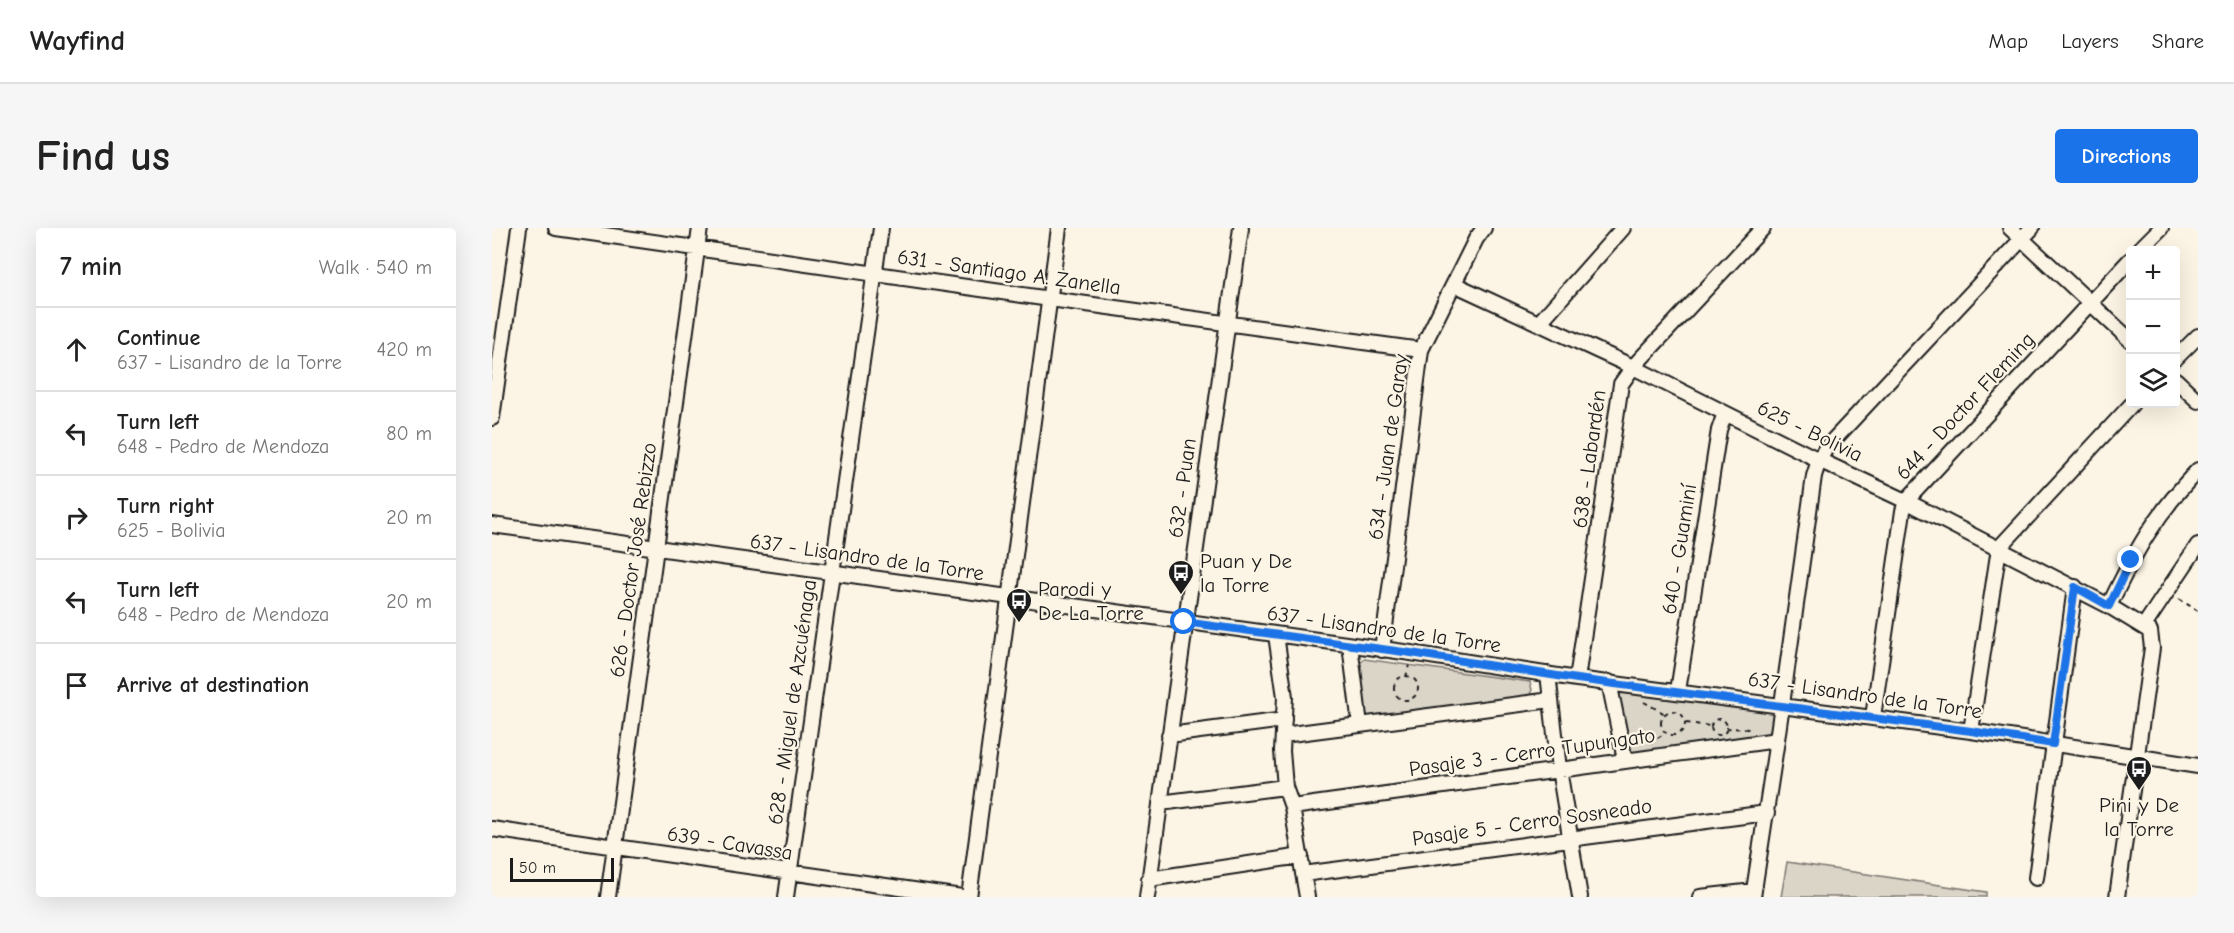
<!DOCTYPE html>
<meta charset="utf-8">
<style>
:root{--surface:#fff;--page:#f6f6f6;--text:#222;--muted:#767676;--line:#e0e0e0;--accent:#1a73e8}
body{margin:0;font-family:"Comic Neue",sans-serif;background:var(--page);color:var(--text)}
.controls{position:absolute;right:18px;top:18px;display:grid;overflow:hidden;border-radius:6px;box-shadow:0 6px 24px #0002}
.controls button{width:54px;height:54px;display:grid;place-items:center;padding:0;border:0;border-bottom:2px solid var(--line);background:var(--surface);color:var(--text);font:30px sans-serif}
.scale{position:absolute;left:18px;bottom:15px;width:104px;box-sizing:border-box;padding-left:6px;border:3px solid #1c1c1c;border-top:0;font-size:16px;line-height:21px;white-space:nowrap;color:#1c1c1c;-webkit-text-stroke:4px #fcf5e5;paint-order:stroke}
.stop{position:absolute;width:18px;height:18px;margin:-14px;border:4px solid #1a73e8;border-radius:50%;background:#fff}
.stop.end{background:#1a73e8;border-color:#fff;box-shadow:0 2px 6px #0008}
.list{margin:0;padding:0;list-style:none}
h2{display:flex;justify-content:space-between;align-items:center;height:78px;margin:0;padding:0 24px;font-size:26px}
h2 small{font-size:20px;font-weight:400;color:var(--muted)}
.list li{display:grid;grid-template-columns:39px 1fr auto;gap:18px;align-items:center;box-sizing:border-box;height:84px;padding:0 24px;border-top:2px solid var(--line)}
.list b{display:block;font-size:22px;white-space:nowrap}
.list p{margin:0;font-size:20px;white-space:nowrap;color:var(--muted)}
.list em{font-size:20px;font-style:normal;color:var(--muted)}
.icon{flex:none;width:33px;height:33px;fill:none;stroke:currentColor;stroke-width:2;stroke-linecap:round;stroke-linejoin:round}
.map{position:relative;flex:none;width:1706px;height:669px;overflow:hidden;border-radius:6px}
header{display:flex;align-items:center;gap:36px;box-sizing:border-box;height:84px;padding:0 30px;background:var(--surface);border-bottom:2px solid var(--line)}
header strong{font-size:28px}
nav{display:flex;gap:33px;margin-inline-start:auto;font-size:21px}
.intro{display:flex;align-items:center;justify-content:space-between;box-sizing:border-box;height:144px;padding:0 36px}
h1{margin:0;font-size:42px}
.button{padding:15px 27px;border-radius:6px;background:var(--accent);color:#fff;font-size:21px;font-weight:700}
main{display:flex;gap:36px;padding:0 36px}
aside{flex:1;background:var(--surface);border-radius:6px;box-shadow:0 6px 24px #0002}
.map>svg:first-child{display:block}
.green{fill:#dbd5c8;stroke:#7c7872;stroke-width:1.5}
.lines{fill:none;stroke-linecap:round;stroke-linejoin:round}
.minor-casing{stroke:#1c1c1c;stroke-width:18}
.path{stroke:#1c1c1c;stroke-width:2;stroke-dasharray:4.5 4.5;stroke-linecap:butt}
.minor{stroke:#fcf5e5;stroke-width:14}
.route{stroke:#1a73e8;stroke-width:8}
.labels{text-anchor:middle;stroke-width:4.5;stroke-linejoin:round;paint-order:stroke}
.street-label{font-size:21px;fill:#1c1c1c;stroke:#fcf5e5}
.poi-label{font-size:21px;fill:#1c1c1c;stroke:#fcf5e5;text-anchor:start}
</style>
<header>
<strong>Wayfind</strong>
<nav><a>Map</a><a>Layers</a><a>Share</a></nav>
</header>
<div class="intro"><h1>Find us</h1><a class="button">Directions</a></div>
<main>
<aside>
<h2>7 min<small>Walk · 540 m</small></h2>
<ul class="list">
<li><svg class="icon" aria-label="ahead" viewBox="0 0 24 24"><path d="M12 20V5M6 11l6-6 6 6"/></svg><div><b>Continue</b><p>637 - Lisandro de la Torre</p></div><em>420 m</em></li>
<li><svg class="icon" aria-label="left" viewBox="0 0 24 24"><path d="M17 20v-9H6M10 6l-5 5 5 5"/></svg><div><b>Turn left</b><p>648 - Pedro de Mendoza</p></div><em>80 m</em></li>
<li><svg class="icon" aria-label="right" viewBox="0 0 24 24"><path d="M7 20v-9h11M14 6l5 5-5 5"/></svg><div><b>Turn right</b><p>625 - Bolivia</p></div><em>20 m</em></li>
<li><svg class="icon" aria-label="left" viewBox="0 0 24 24"><path d="M17 20v-9H6M10 6l-5 5 5 5"/></svg><div><b>Turn left</b><p>648 - Pedro de Mendoza</p></div><em>20 m</em></li>
<li><svg class="icon" aria-label="arrive" viewBox="0 0 24 24"><path d="M6 21V4h12l-3 4 3 4H6"/></svg><div><b>Arrive at destination</b></div></li>
</ul>
</aside>
<div class="map">
<svg width="1706" height="669" viewBox="0 0 1706 669">
<rect width="100%" height="100%" fill="#fcf5e5"/>
<filter id="ink" filterUnits="userSpaceOnUse"><feTurbulence type="fractalNoise" baseFrequency=".0167" numOctaves="2"/><feDisplacementMap in="SourceGraphic" scale="12" xChannelSelector="R" yChannelSelector="G"/><feConvolveMatrix kernelMatrix="1 2 1 2 8 2 1 2 1" color-interpolation-filters="sRGB"/></filter>
<g filter="url(#ink)">
<path class="green" d="M872,431L1038,454L1040,462L1037,468L874,491L867,436Z
M1122,462L1283,485L1278,509L1136,526Z
M1295,634L1494,664V669H1289Z"/>
<g class="lines">
<defs>
<path id="minor" d="M64,0L558,71L929,122
M1518,0L1638,112
M1647,22L1669,0
M962,56L1141,139L1327,232L1414,273L1617,378L1658,403L1660,420L1625,669
M1047,95L1131,0
M1684,130L1706,108
M1684,152L1706,173
M0,190L27,0
M0,297L919,425L1085,451L1479,503L1706,538
M1617,378C1643,323 1664,286 1706,242
M1652,398L1706,317
M784,407L793,469L790,523L793,559L800,579L815,669
M858,417L868,497
M890,422L929,122L984,11L992,0
M1056,446L1067,541L1088,669
M1085,451L1129,156L1141,139L1271,0
M1117,454L1133,532
M1186,463L1227,202L1233,185
M1381,489L1411,283L1414,273L1638,32
M1479,503L1507,320L1640,176
M677,507L792,492
M791,507L1059,472
M668,575L793,559
M800,579L1285,512
M0,601L470,669
M811,646L1275,585
M1544,650L1583,359
M657,651L809,628
M116,669L208,0
M294,669L389,0
M477,669L567,0
M655,669L749,0
M1208,669L1262,663
M1261,669L1285,512L1322,248L1327,232L1334,220L1540,0"/>
</defs>
<use href="#minor" class="minor-casing"/>
<path class="path" d="M1687,371L1706,383
M902 460a12 12 0 1 1 24 0a12 12 0 1 1-24 0Z
M914,449L917,437
M1152,474L1173,486
M1169 495a12 12 0 1 1 24 0a12 12 0 1 1-24 0Z
M1219 499a8 8 0 1 1 16 0a8 8 0 1 1-16 0Z
M1194,495L1218,498
M1234,500L1259,501
M1158,515L1173,505"/>
<use href="#minor" class="minor"/>
</g>
</g>
<g class="lines" filter="url(#ink)">
<path class="route" d="M692,394L919,425L1085,451L1479,503L1561,516L1583,359L1617,378L1639,332"/>
</g>
<defs>
<symbol id="bus-pin" viewBox="-11 -11 22 30"><path d="M0 17L-7.5 6A9.5 9.5 0 1 1 7.5 6Z" fill="#1c1c1c" stroke="#fcf5e5"/><path d="M-5-6H5V4H4V6H2V4H-2V6H-4V4H-5ZM-3.5-4V0h7V-4ZM-3.5 1.2v1.5H-2V1.2ZM2 1.2v1.5H3.5V1.2Z" fill="#fff"/></symbol>
</defs>
<g fill-rule="evenodd">
<use href="#bus-pin" x="674" y="330" width="30" height="40"/>
<use href="#bus-pin" x="512" y="358" width="30" height="40"/>
<use href="#bus-pin" x="1632" y="526" width="30" height="40"/>
</g>
<g class="labels">
<g class="street-label">
<text transform="translate(517 44) rotate(8)" y="7">631 - Santiago A. Zanella</text>
<text transform="translate(1473 178) rotate(-47)" y="7">644 - Doctor Fleming</text>
<text transform="translate(1318 203) rotate(26)" y="7">625 - Bolivia</text>
<text transform="translate(896 219) rotate(-82)" y="7">634 - Juan de Garay</text>
<text transform="translate(1097 231) rotate(-82)" y="7">638 - Labardén</text>
<text transform="translate(690 260) rotate(-82)" y="7">632 - Puan</text>
<text transform="translate(1187 321) rotate(-81)" y="7">640 - Guaminí</text>
<text transform="translate(375 329) rotate(8)" y="7">637 - Lisandro de la Torre</text>
<text transform="translate(141 332) rotate(-82)" y="7">626 - Doctor José Rebizzo</text>
<text transform="translate(892 401) rotate(8)" y="7">637 - Lisandro de la Torre</text>
<text transform="translate(1373 467) rotate(8)" y="7">637 - Lisandro de la Torre</text>
<text transform="translate(300 474) rotate(-82)" y="7">628 - Miguel de Azcuénaga</text>
<text transform="translate(1040 524) rotate(-8)" y="7">Pasaje 3 - Cerro Tupungato</text>
<text transform="translate(1040 594) rotate(-8)" y="7">Pasaje 5 - Cerro Sosneado</text>
<text transform="translate(238 615) rotate(9)" y="7">639 - Cavassa</text>
</g>
<g class="poi-label">
<text x="708" y="340">Puan y De<tspan x="708" dy="24">la Torre</tspan></text>
<text x="546" y="368">Parodi y<tspan x="546" dy="24">De La Torre</tspan></text>
<text x="1647" y="584" text-anchor="middle">Pini y De<tspan x="1647" dy="24">la Torre</tspan></text>
</g>
</g>
</svg>
<div class="controls">
<button>+</button>
<button>−</button>
<button><svg class="icon" aria-label="layers" viewBox="0 0 24 24"><path d="M12 4l9 5-9 5-9-5zM3 14l9 5 9-5"/></svg></button>
</div>
<div class="scale">50 m</div>
<div class="stop" style="left:692px;top:394px"></div>
<div class="stop end" style="left:1639px;top:332px"></div>
</div>
</main>
